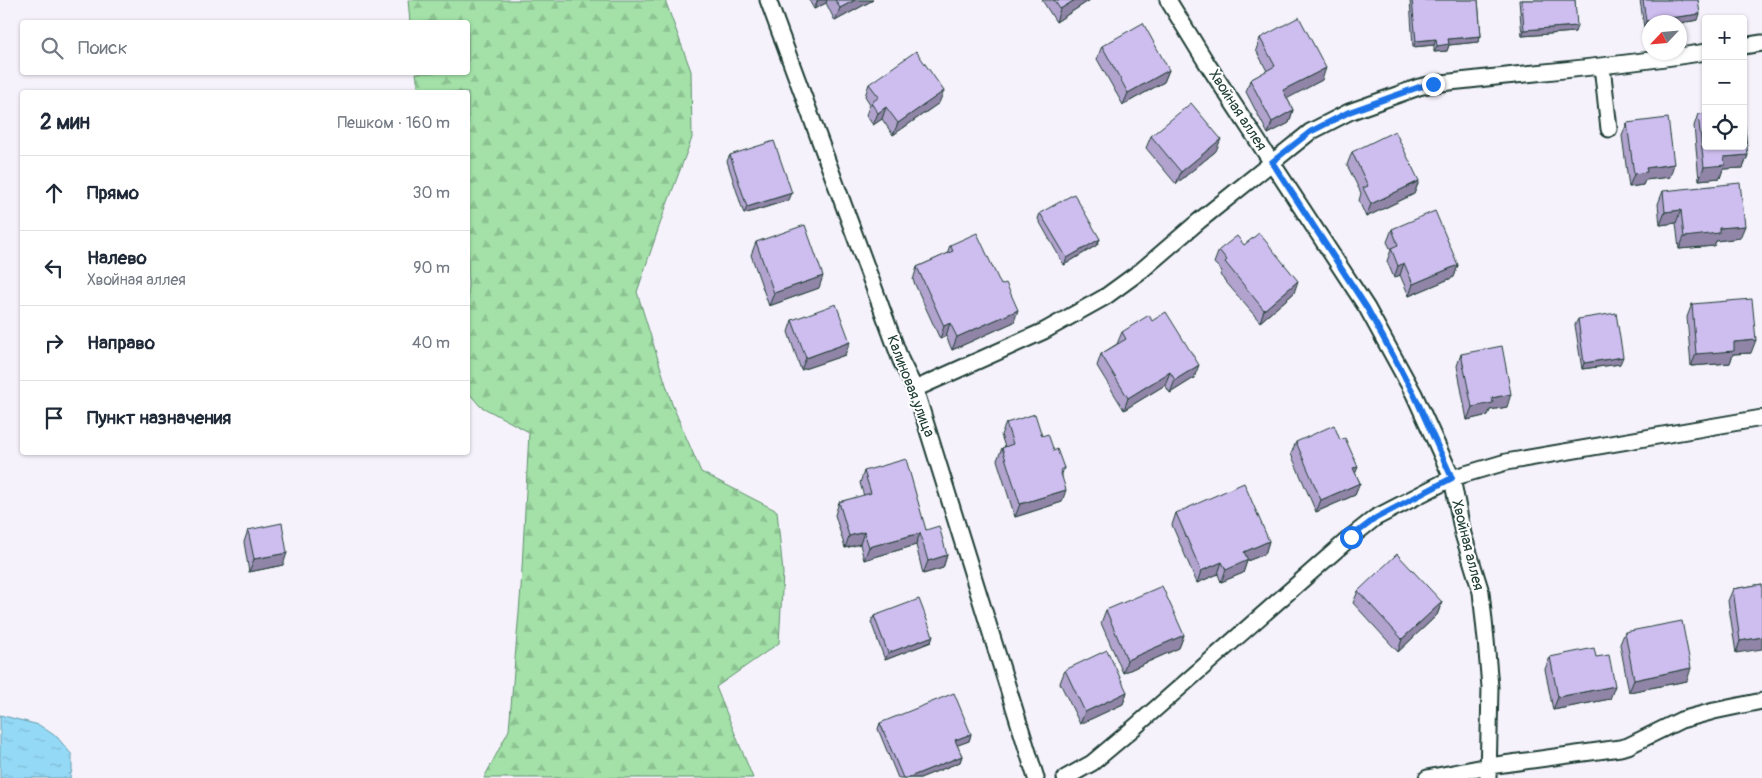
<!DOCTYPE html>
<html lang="ru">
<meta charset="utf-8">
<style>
:root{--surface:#fff;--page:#f2f2f3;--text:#1f2937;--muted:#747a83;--line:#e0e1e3}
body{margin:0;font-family:Pangolin,sans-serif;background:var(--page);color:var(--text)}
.controls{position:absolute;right:15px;top:15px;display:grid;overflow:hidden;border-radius:5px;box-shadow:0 1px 4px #0004}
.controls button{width:45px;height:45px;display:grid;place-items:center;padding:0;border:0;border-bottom:1px solid var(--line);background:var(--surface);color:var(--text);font:25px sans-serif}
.compass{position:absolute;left:1642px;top:15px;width:45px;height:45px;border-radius:50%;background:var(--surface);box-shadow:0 1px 4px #0004;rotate:244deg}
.stop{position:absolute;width:15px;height:15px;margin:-11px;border:4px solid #1a73e8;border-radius:50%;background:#fff}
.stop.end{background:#1a73e8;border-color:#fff;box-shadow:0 1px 5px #0008}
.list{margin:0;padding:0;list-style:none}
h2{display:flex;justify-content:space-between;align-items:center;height:65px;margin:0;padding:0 20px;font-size:21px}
h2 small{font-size:16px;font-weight:400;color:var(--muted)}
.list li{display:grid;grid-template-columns:32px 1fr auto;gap:15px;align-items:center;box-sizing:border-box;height:75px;padding:0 20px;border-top:1px solid var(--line)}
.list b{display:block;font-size:19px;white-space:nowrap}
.list p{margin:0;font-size:16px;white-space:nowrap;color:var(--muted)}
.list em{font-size:16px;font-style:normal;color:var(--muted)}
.icon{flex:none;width:28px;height:28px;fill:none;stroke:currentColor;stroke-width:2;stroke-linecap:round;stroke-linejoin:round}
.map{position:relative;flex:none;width:1762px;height:778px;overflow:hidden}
.search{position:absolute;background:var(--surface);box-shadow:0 1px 4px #0004;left:20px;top:20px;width:450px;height:55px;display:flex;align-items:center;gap:12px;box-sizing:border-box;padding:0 18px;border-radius:5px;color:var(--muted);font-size:19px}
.panel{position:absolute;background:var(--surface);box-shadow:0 1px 4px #0004;left:20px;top:90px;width:450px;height:365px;border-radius:5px}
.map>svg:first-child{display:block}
.forest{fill:url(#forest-firs);stroke:#618f6e}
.water{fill:url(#water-ripples);stroke:#659ba8}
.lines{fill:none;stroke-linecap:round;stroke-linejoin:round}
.lane-casing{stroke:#1f3d34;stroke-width:19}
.lane{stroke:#fff;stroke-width:15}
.wall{fill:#b1a3ce;stroke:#1f3d34}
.shaded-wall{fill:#9085a7;stroke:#1f3d34}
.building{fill:#cebeef;stroke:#1f3d34}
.route{stroke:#1a73e8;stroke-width:6}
.labels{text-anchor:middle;stroke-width:4;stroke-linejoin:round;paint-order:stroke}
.street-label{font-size:15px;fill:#1f3d34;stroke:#fff}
</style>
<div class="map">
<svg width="1762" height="778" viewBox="0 0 1762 778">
<defs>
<pattern id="forest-firs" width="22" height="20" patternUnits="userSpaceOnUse" patternTransform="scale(1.25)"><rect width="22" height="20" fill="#a3e1a8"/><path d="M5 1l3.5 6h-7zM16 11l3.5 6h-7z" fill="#8cc291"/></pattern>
<pattern id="water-ripples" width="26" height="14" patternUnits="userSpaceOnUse" patternTransform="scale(1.25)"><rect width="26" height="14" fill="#94d9f6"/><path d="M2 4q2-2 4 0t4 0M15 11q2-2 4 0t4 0" fill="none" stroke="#7fbbd4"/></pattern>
</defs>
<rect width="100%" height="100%" fill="#f5f2fc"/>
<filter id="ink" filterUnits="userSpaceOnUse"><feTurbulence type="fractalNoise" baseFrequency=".02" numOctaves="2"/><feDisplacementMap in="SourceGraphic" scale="10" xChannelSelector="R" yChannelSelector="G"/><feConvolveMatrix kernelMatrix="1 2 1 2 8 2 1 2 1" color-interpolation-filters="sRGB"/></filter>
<g filter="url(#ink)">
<path class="forest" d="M408,0H665L691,71L692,138L662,218L637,292L672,404L701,472L777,511L783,573L779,643L716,687L753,778H484L509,730L521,588L529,432L480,406L468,392V92H419L416,73L468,72V22H410Z"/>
<path class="water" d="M0,715L39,725L57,737L72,755V769L70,778H0Z"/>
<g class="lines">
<defs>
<path id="lane" d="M768,0L901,361L915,389L1036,778
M1168,0L1206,62L1367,308L1414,394L1452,478L1463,534L1481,592L1486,640L1490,687L1488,778
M1743,46L1762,43
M1602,66L1609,129
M915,389L1044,331L1105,297L1142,270L1199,221L1310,132L1349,112L1419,87L1433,84C1524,73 1615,67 1706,52
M1065,778L1092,763L1136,726L1351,537L1375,518L1452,478L1506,462L1762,418
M1427,778L1489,766L1620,748L1628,746L1681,720L1714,711L1762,701"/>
</defs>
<use href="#lane" class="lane-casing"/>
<use href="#lane" class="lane"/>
</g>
<path class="wall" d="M809,0H873L835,21L826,3L814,9Z
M1042,0H1090L1056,22Z
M1410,0H1478L1481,36L1478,42L1449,45L1447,51L1434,52V45L1413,47Z
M1519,0H1575V32L1522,36Z
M1640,0H1698V20L1680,23L1650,22L1644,27Z
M1260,38L1322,80L1287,98L1293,110L1289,123L1268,134L1246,92L1250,80L1267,71L1256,50Z
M1102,46L1169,70L1164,82L1123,105L1097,59Z
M869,84L939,103L893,135L882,119L873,125L866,115L870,104L865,96Z
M1698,114L1748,155L1743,168L1723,169L1720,178L1699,180L1694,126Z
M1627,123L1670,177L1645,180L1643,185L1629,187L1622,136Z
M1151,136L1216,151L1176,184L1146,148Z
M1352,152L1419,181L1414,194L1366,217L1359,201L1361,193L1347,165Z
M730,155L789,200L744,214L727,161Z
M1663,191L1740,238L1716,241L1714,246L1679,249L1676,223L1660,225L1658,204Z
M1040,213L1100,239L1097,245L1064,265L1038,219Z
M1392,229L1458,265L1454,277L1409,296L1400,275L1394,278L1387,261L1391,250L1387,242Z
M756,242L819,288L769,306L751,255Z
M950,245L1014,322L952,350L946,336L940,339L913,280L917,267L947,254Z
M1244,245L1294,293L1260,322L1220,275L1222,271L1214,263L1219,250Z
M1692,304L1751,353L1733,354L1730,363L1691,366L1687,317Z
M1578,319L1620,364L1582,369L1575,325Z
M792,320L845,355L801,370L788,332Z
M1152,321L1194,378L1170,393L1165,385L1124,410L1097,366L1101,354L1117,344L1122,332Z
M1461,354L1507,407L1490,410L1488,415L1467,420L1457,366Z
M1006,423L1042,436L1054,451L1064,468L1062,474V502L1015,517L997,460L1002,448L1005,447L1001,435Z
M1340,440L1358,467L1355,473L1360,483L1355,495L1316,512L1291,454L1296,442Z
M864,471L926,530L947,555L943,568L923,574L916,545L864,560L860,544L845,548L835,515L839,502L864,496L860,483Z
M1176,513L1269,541L1265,554L1247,561L1243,573L1221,582L1218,574L1197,583L1172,525Z
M248,530L283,565L249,572L244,542Z
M1762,584L1736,653L1728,601L1733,589Z
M1358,591L1442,602L1437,615L1398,652L1353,603Z
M1106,610L1184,635L1179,648L1123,673L1101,623Z
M874,616L933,636L931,642L885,660L871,622Z
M1625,632L1687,681L1629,692L1620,644Z
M1550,657H1596L1610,699L1553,710L1545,669Z
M1065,670L1127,692L1123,704L1080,724L1060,683Z
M880,723L971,734L969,741L957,745L962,756L960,762L920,778H898L878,729Z"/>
<path class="shaded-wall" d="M818,0H827L826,3L814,9Z
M855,0H873L835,21L840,8Z
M1075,0H1090L1056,22L1060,9Z
M1700,14L1698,20L1680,23L1650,22V27H1644L1646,21Z
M1577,26L1575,32L1522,36L1524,30Z
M1481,36L1478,42L1449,45L1447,51L1434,52L1437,46L1448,39Z
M1436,39L1434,45L1413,47L1416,41Z
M1326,68L1322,80L1279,103L1283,90Z
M1169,70L1164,82L1123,105L1128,93Z
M944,91L939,103L893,135L898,123Z
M886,107L882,119L873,125L878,113Z
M1293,110L1289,123L1268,134L1272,122Z
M1221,139L1216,151L1176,184L1181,172Z
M1748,155L1743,168L1723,169L1720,178L1699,180L1704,167L1724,157Z
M1674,164L1670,177L1645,180L1643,185L1629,187L1634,174L1646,168Z
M1419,181L1414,194L1366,217L1371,204Z
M792,193L789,200L744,214L747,207Z
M1681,210L1676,223L1660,225L1665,212Z
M1745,226L1740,238L1716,241L1714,246L1679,249L1684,237L1719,228Z
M1100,239L1097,245L1064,265L1067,258Z
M1404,263L1400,275L1394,278L1398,266Z
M1458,265L1454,277L1409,296L1413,284Z
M823,276L819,288L769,306L774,293Z
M1298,281L1294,293L1260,322L1264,310Z
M1018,310L1014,322L952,350L957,337Z
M950,323L946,336L940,339L944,326Z
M1756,340L1751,353L1733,354L1730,363L1691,366L1696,354L1734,342Z
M850,342L845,355L801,370L806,358Z
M1623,357L1620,364L1582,369L1584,363Z
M1199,365L1194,378L1170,393L1175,380Z
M1170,372L1165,385L1124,410L1128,398Z
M1511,394L1507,407L1490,410L1488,415L1467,420L1472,407L1492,398Z
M1358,467L1353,479V468Z
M1360,483L1355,495L1316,512L1321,500Z
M1066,490L1062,502L1015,517L1020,504Z
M864,532L860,544L845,548L849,536Z
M920,533L916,545L864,560L869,547Z
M1269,541L1265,554L1247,561L1243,573L1221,582L1226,570L1244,552Z
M287,553L283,565L249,572L254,559Z
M947,555L943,568L923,574L928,561Z
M1222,562L1218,574L1197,583L1201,571Z
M1442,602L1437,615L1398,652L1402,639Z
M1184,635L1179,648L1123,673L1127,660Z
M933,636L931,642L885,660L888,653Z
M1762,637V649L1736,653L1740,641Z
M1691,668L1687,681L1629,692L1634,680Z
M1615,686L1610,699L1553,710L1558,697Z
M1127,692L1123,704L1080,724L1085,712Z
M971,734L969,741L953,747L955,740Z
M962,756L960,762L920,778H907Z"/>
<path class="building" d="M835,0H855L840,8Z
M1054,0H1075L1060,9Z
M1412,0H1478L1481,36L1448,39L1449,44L1437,46L1436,39L1416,41Z
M1522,0H1575L1577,26L1524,30Z
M1643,0H1698L1700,14L1646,21Z
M1299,17L1326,68L1283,90L1293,110L1272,122L1250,80L1275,66L1260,38Z
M1143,23L1169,70L1128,93L1102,46Z
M916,51L944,91L898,123L886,107L878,113L871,103L879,97L869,84Z
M1191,103L1221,139L1181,172L1151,136Z
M1743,110L1748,155L1724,157L1725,165L1704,167L1698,114L1706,113V146H1743Z
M1668,118L1674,164L1646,168L1647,172L1634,174L1627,123Z
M1395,131L1419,181L1371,204L1363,188L1368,186L1352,152Z
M774,141L792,193L747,207L730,155Z
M1740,183L1745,226L1719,228V233L1684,237L1681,210L1665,212L1663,191Z
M1074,194L1100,239L1067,258L1040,213Z
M1435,211L1458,265L1413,284L1404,263L1398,266L1391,248L1398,245L1392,229Z
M805,225L823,276L774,293L756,242Z
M977,233L1001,285L1006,283L1018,310L957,337L950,323L944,326L917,267L953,251L950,245Z
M1259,233L1298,281L1264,310L1225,262L1227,260L1219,250L1237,236L1244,245Z
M1752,299L1756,340L1734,342V351L1696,354L1692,304Z
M836,304L850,342L806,358L792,320Z
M1166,312L1199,365L1175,380L1170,372L1128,398L1101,354L1126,339L1122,332L1149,315L1152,321Z
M1616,313L1623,357L1584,363L1578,319Z
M1502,346L1511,394L1492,398L1493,403L1472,407L1461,354Z
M1035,414L1042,436L1048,434L1054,451L1057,449L1064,468L1060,470L1066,490L1020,504L1002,448L1013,444L1006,423Z
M1334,425L1340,440L1345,438L1358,467L1353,468L1360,483L1321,500L1296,442Z
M906,459L926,530L939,526L947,555L928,561L920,533L869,547L864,532L849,536L839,502L871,493L864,471Z
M1244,483L1269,541L1244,552L1248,560L1226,570L1222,562L1201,571L1176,513Z
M282,523L287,553L254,559L248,530Z
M1397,554L1442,602L1402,639L1358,591Z
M1762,584V637L1740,641L1733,589Z
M1162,586L1184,635L1127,660L1106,610Z
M919,599L933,636L888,653L874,616Z
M1682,621L1691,668L1634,680L1625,632Z
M1594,648L1596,657L1609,655L1615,686L1558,697L1550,657Z
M1107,650L1127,692L1085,712L1065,670Z
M954,693L971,734L955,740L962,756L907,778H903L880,723Z"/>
</g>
<g class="lines" filter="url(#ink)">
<path class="route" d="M1351,537L1376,518L1452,478L1414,394L1367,308L1272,162L1310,132L1349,112L1419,87L1433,84"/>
</g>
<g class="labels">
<g class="street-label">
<text transform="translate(1238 110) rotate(57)" y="5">Хвойная аллея</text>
<text transform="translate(911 386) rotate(69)" y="5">Калиновая улица</text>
<text transform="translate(1468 545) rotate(76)" y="5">Хвойная аллея</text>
</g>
</g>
</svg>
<div class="controls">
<button>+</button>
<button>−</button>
<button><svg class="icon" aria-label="locate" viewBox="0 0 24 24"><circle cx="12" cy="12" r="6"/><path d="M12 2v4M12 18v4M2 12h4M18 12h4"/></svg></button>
</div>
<svg class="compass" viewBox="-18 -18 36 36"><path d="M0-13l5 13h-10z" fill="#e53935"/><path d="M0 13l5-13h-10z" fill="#747a83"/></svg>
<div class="stop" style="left:1351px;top:537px"></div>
<div class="stop end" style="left:1433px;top:84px"></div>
<div class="search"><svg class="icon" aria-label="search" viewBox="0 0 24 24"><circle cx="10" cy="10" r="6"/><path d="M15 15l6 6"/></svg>Поиск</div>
<section class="panel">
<h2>2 мин<small>Пешком · 160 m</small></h2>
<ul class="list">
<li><svg class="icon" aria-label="ahead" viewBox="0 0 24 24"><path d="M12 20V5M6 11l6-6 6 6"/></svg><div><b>Прямо</b></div><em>30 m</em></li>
<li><svg class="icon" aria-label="left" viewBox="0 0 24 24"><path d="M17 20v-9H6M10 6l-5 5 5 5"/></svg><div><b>Налево</b><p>Хвойная аллея</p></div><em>90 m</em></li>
<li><svg class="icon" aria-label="right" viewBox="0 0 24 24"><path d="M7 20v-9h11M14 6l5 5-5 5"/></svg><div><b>Направо</b></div><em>40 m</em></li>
<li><svg class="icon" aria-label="arrive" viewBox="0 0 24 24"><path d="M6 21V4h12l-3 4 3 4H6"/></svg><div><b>Пункт назначения</b></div></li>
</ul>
</section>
</div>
